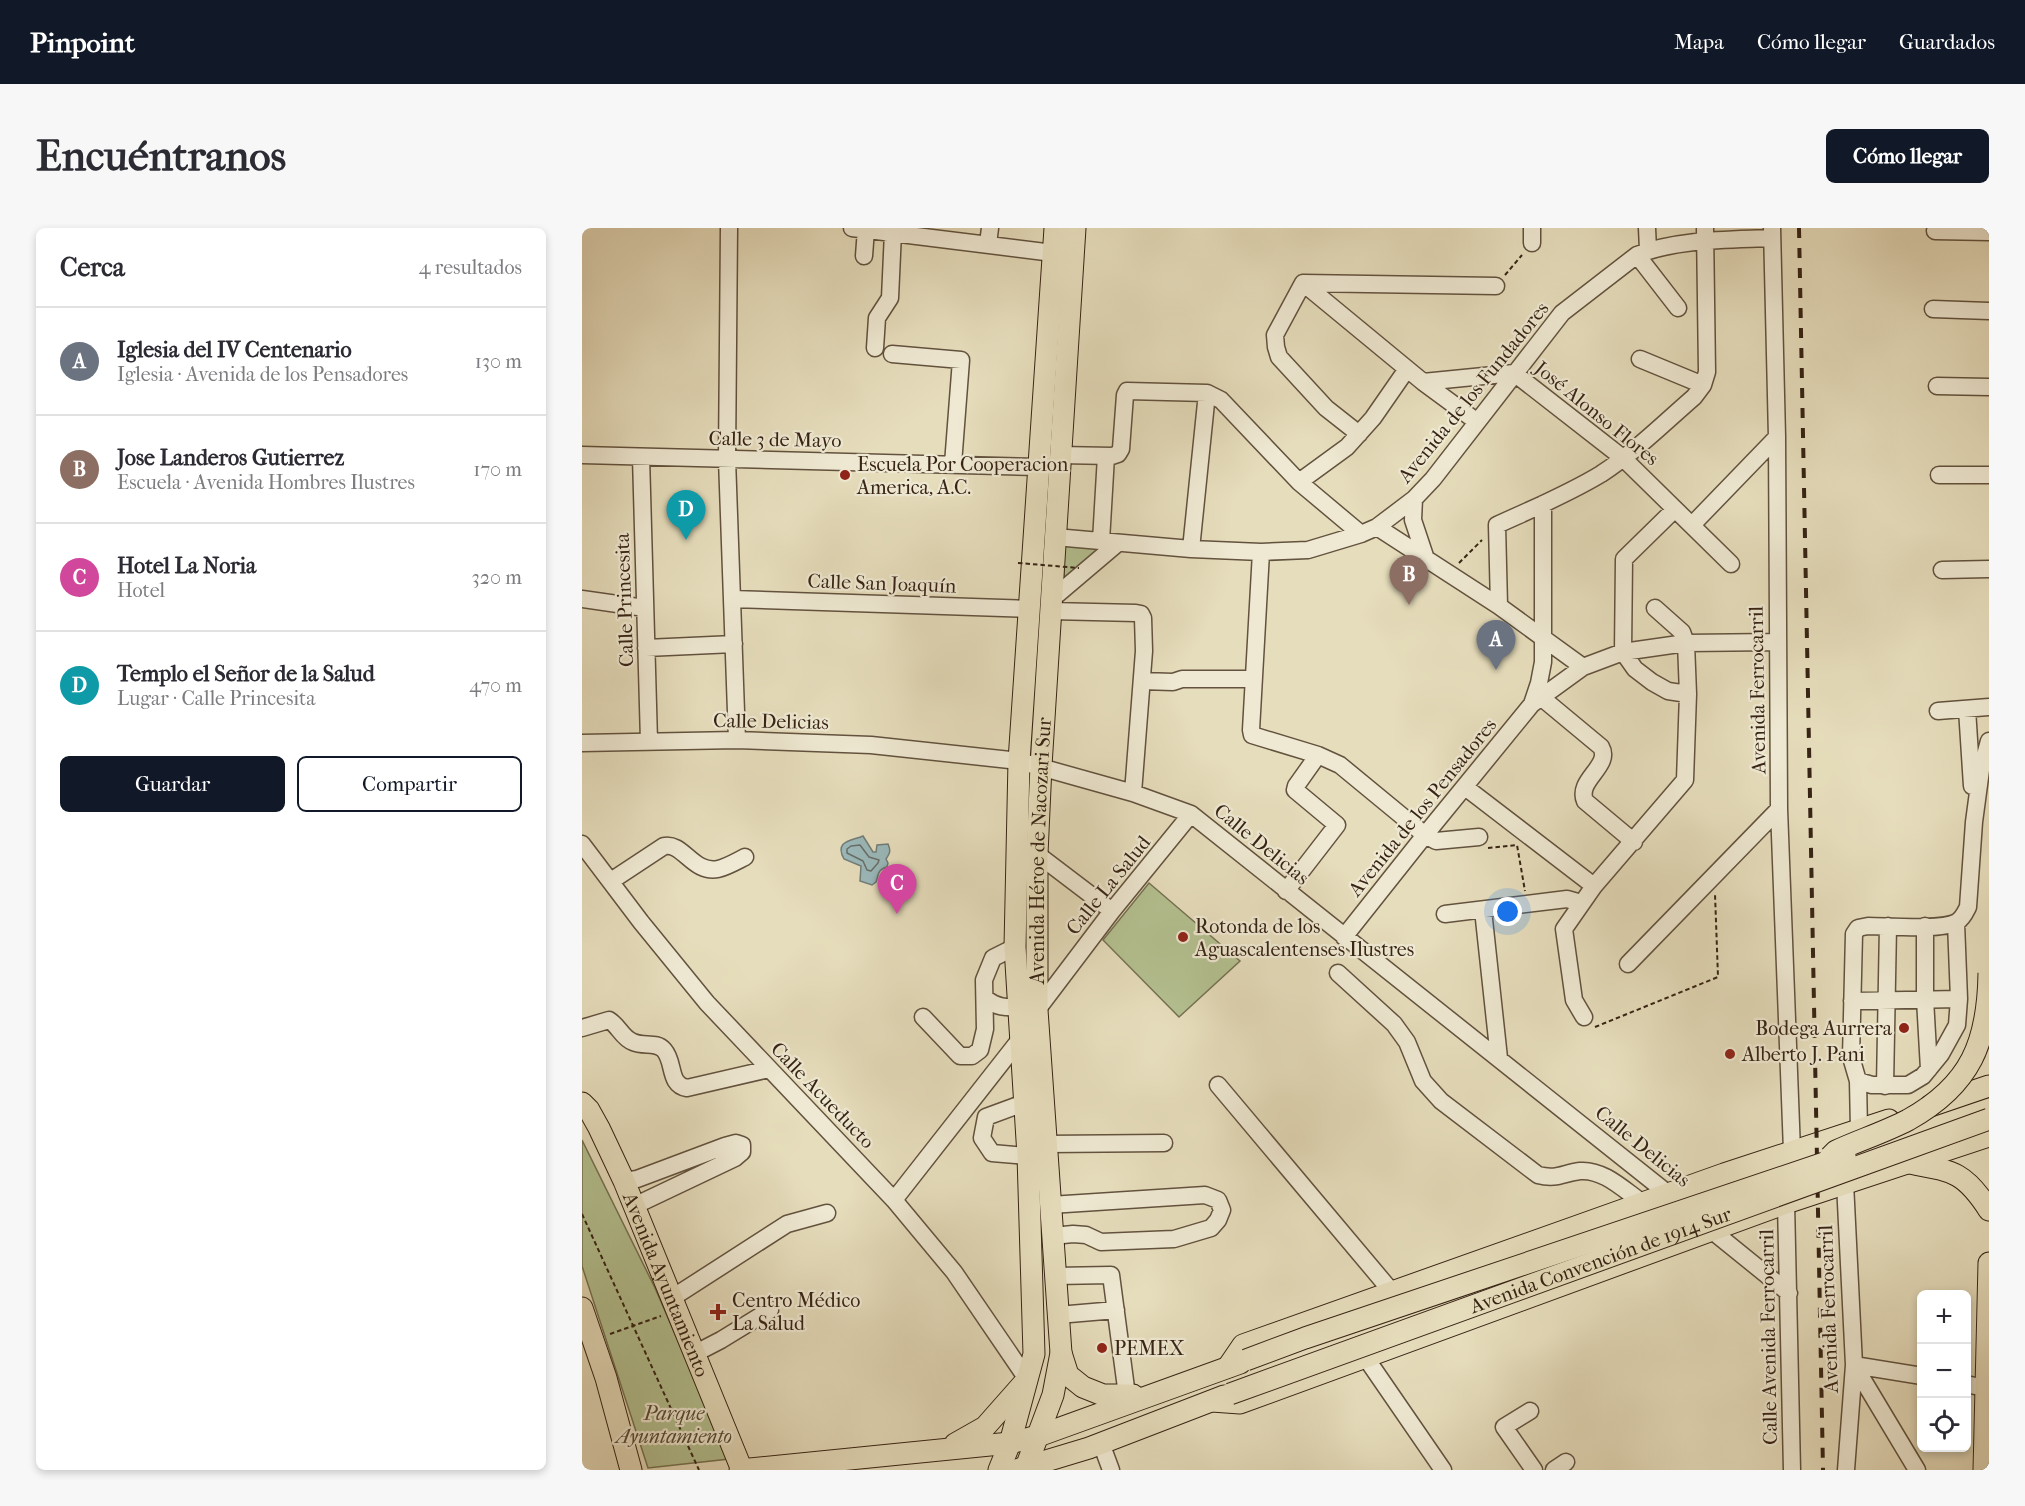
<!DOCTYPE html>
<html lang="es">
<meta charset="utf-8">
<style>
:root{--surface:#fff;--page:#f7f7f7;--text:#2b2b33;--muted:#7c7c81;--line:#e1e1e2;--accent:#111827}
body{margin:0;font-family:"IM FELL French Canon",serif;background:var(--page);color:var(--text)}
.controls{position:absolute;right:18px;bottom:18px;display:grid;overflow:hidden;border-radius:9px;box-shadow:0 3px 9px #0003}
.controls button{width:54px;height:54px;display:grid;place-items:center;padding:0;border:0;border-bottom:2px solid var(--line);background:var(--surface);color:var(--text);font:30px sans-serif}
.you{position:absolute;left:926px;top:684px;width:21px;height:21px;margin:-15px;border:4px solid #fff;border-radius:50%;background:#1a73e8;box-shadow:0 0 0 9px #1a73e833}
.badge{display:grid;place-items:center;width:39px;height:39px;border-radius:50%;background:var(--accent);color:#fff;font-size:20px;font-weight:700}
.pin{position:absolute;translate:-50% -50px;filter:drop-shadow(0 2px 3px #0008)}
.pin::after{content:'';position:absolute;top:32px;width:21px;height:18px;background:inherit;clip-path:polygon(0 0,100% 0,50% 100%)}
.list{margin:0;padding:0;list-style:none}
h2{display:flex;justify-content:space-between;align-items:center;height:78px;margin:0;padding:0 24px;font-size:26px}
h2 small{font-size:20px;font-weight:400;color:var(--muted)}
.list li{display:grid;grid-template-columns:39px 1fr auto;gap:18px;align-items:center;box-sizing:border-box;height:108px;padding:0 24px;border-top:2px solid var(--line)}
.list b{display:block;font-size:22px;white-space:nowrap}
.list p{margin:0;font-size:20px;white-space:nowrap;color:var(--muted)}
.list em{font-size:20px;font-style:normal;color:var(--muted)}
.actions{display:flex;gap:12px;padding:18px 24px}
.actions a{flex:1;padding:14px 0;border:2px solid var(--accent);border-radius:9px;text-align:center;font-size:21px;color:var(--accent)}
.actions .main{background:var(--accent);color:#fff}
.icon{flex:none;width:33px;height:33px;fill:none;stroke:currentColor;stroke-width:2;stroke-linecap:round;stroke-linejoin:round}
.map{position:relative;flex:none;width:1407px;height:1242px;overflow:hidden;border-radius:9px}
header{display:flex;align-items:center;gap:36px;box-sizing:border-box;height:84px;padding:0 30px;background:var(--accent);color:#fff}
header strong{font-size:28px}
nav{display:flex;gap:33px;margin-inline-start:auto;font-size:21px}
.intro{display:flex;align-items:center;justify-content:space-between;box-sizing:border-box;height:144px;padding:0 36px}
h1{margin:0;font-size:42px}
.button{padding:15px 27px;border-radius:9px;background:var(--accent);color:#fff;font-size:21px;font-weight:700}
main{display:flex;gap:36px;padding:0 36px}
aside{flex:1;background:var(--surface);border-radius:9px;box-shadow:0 3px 9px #0003}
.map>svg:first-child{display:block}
.green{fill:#b4c191;stroke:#757252;stroke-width:1.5}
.water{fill:#9ab9bb;stroke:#727d78;stroke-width:1.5}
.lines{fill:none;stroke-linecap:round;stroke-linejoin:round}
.shore{stroke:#686e68;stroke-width:1.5}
.minor-casing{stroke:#62523e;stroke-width:19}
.major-casing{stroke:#362314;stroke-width:23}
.path{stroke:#362314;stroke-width:2;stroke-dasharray:4.5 3;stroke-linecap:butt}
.minor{stroke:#efe9d3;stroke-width:16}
.major{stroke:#e6ddbc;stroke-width:21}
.rail{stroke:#362314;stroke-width:4;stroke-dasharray:10 10;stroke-linecap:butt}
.major-bridge-casing{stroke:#362314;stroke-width:23;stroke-linecap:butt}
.path-bridge{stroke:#362314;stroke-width:2;stroke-dasharray:4.5 3;stroke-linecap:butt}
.major-bridge{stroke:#e6ddbc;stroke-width:21}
.poi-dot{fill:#8f2418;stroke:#efe9d3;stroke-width:2}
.labels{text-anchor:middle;stroke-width:4.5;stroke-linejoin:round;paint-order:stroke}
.street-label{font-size:20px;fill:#362314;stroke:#efe9d3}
.poi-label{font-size:20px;fill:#362314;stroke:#efe9d3;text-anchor:start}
.park-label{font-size:20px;font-style:italic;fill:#564a33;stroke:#efe9d3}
</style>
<header>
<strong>Pinpoint</strong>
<nav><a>Mapa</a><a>Cómo llegar</a><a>Guardados</a></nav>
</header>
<div class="intro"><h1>Encuéntranos</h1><a class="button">Cómo llegar</a></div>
<main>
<aside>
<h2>Cerca<small>4 resultados</small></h2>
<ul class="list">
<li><span class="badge" style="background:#6b7280">A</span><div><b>Iglesia del IV Centenario</b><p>Iglesia · Avenida de los Pensadores</p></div><em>130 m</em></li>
<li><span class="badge" style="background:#8d6e63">B</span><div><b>Jose Landeros Gutierrez</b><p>Escuela · Avenida Hombres Ilustres</p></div><em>170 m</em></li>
<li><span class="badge" style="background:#d1479c">C</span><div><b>Hotel La Noria</b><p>Hotel</p></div><em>320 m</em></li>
<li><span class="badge" style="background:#0f9aa8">D</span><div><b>Templo el Señor de la Salud</b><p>Lugar · Calle Princesita</p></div><em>470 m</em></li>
</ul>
<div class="actions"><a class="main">Guardar</a><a>Compartir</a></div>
</aside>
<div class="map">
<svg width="1407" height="1242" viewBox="0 0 1407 1242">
<rect width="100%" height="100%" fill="#e6ddbc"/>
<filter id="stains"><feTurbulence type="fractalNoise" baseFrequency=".00333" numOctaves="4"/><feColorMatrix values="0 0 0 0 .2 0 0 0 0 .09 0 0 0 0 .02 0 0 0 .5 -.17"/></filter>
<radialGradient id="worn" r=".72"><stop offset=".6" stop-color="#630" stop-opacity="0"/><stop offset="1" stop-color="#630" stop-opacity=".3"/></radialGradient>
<path class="green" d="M482,314L527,317L482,354Z
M567,655L658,733L597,789L521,712Z
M0,912L73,1060L147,1231L66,1240L0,1038Z"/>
<path class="water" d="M281,608L291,624H294L295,617L306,616C309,623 308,625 304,631L306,635L305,639C295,642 297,646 294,654L290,657L278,653L279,638L262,631C252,613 269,613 281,608Z"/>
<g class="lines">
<path class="shore" d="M278,617L287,629L297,632L296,635L289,643L285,642L281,633L265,625V621L269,618Z"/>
<defs>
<path id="minor" d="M147,0L145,231L155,512
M270,0L471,25
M1065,0L1066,22
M1190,0L1195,209L1197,581L1210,923
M1353,3L1407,4
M950,15V0
M406,16L408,0
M1055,27L1096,80
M282,28L284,1
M721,55L841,154L894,193
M721,55L914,58
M721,55L693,107L694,119L697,129L744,180L777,206
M1351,81L1407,83
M293,120L295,90L308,70L311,4
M310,126L379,132L371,236
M1058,131L1121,157
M841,154L932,145L1041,230L1149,336
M1355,158L1407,159
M0,227L457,239
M478,227L530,228L536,226L539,221L543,167L545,163L625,165L639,172L717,254L779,306
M59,229L67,513
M1357,247H1407
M717,254L765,219L791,190L825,141
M832,271L831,292L844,331
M1093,281L1042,331L1041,424L1053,441L1070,454L1086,463L1106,466
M1110,297L1195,209
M795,299L917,378L1001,439
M473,309L609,321L679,324L726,322L779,306L795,299L832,271L851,251L980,85L1055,27C1095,11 1147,12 1190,10
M519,313L524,228
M609,321L625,165
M679,324L669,502L670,507L736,527L758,537L843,607L854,613L897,609
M1360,342L1407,341
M0,371L63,380
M150,371L448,381
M470,371L536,315
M917,378L915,297C950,281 986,266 1019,246C1053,224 1082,195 1112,169L1121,157L1125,144L1123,0
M469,383L554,385L559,386L561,390L562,423L551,565
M64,420L152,416
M560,453L591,454L600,451H670
M960,470L1019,519C1030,538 994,552 1003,573L1052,614
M950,476L957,455L961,434V276
M1385,481L1390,558
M1356,483L1407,479
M0,515L155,512L289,517L437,533L551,565L609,586L1094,972
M883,559L1012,658
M0,616L59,694L125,775L312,972L372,1044L445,1151
M455,626L530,683
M29,653L82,618C101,614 111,646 136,641C145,639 155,633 163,629
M704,663L755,597L713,562L714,558L736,527
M901,682L917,830
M863,686L985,671L999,675
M1343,698V771L1347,841
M762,709L843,607L950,476L1001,439L1041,424L1104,415L1195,414
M1046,736L1197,581
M756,745L812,796L825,814L841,853L859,873L956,947C975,952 981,945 998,943C1022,941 1043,963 1061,975
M404,771C415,779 423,780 437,779
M1270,773L1377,771
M455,782L530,683L609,586
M341,789L378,828H390L398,822L403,801L402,752L411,730L433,719
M1002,789L992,772L982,701L1012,658L1103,552L1106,466L1104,415L1100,404L1073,380
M0,800L27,792C37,798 40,810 51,814C62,819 74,813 82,822C93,834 86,857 105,860L187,841
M1276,853L1290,857H1326L1341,848L1359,826L1375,797L1377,771L1374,695
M636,857L810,1064
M1303,858L1306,698
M442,875L404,889L400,910L410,925L446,928
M1277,902L1276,853L1269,829L1272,706L1276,700L1286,698C1306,698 1358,703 1375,694C1381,690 1383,685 1386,679L1392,594L1399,542L1407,513
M464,916L582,915
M42,953L55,951L143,918L154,915L160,917V924L153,930L52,978
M1263,955L1272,1137L1264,1242
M312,972L439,810
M1204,975L1210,1242
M468,977L623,967L636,972L640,982L636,992L629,1000L592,1011L519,1014L504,1007L491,1006L471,1008
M1123,997L1207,1065
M473,1048L529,1047L546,1175
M90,1070L205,996L245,985
M476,1087L534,1082
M112,1126L139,1112L188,1082
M784,1130L861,1242
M1272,1137L1335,1242
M1272,1137L1340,1148
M1384,1156L1407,1161
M948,1183L922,1199L952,1242
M519,1215L529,1242
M972,1242L984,1234"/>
<g id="major">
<path id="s1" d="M0,875L7,882L17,900L42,953L160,1242"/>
<path d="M1348,878L1407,858"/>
<path d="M1327,935C1370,943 1382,943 1407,982"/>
<path d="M0,1080L24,1150L49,1242"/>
<path d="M479,1125L486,1147L501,1159L521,1167H551"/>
<path d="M646,1139L661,1117L1142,946L1307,892"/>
<path d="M630,1173L658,1175L1204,975L1407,908"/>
<path d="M373,1216L403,1199L441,1156"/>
<path d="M158,1242L428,1215L456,1208L658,1135"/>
<path d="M417,1242L428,1215L452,1126L446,928L433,719L437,533L473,0"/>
<path d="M434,1242L507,1220L642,1168"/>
<path id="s2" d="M443,1242L471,1167L479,1125L455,782V626L459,538L493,0"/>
<path d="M1402,1242L1407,1035"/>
</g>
</defs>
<use href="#minor" class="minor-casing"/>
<use href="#major" class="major-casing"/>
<path class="path" d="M923,47L940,27
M877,335L900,312
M906,620L935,617L943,663
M1013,799L1136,749L1133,666
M0,986L117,1242
M28,1106L79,1088"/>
<use href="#minor" class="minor"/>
<use href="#major" class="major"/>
<path class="rail" d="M1217,0L1241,1242"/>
<defs>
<g id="major-bridge">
<path d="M1248,929L1254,923C1278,912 1303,904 1326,892C1389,857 1406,814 1407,745"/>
<path d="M664,1132L723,1110L1263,928"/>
<path id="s3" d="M648,1166L1407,891"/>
</g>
</defs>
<use href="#major-bridge" class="major-bridge-casing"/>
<path class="path-bridge" d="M436,335L497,340"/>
<use href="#major-bridge" class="major-bridge"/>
</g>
<g class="poi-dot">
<circle cx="263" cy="247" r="6"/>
<circle cx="601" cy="709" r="6"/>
<circle cx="1322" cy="800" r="6"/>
<circle cx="1148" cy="826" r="6"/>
<path d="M133 1075h6v6h6v6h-6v6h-6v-6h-6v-6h6z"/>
<circle cx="520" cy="1120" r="6"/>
</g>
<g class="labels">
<g class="street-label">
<text transform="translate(891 164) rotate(-51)" y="7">Avenida de los Fundadores</text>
<text transform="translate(1015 185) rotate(39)" y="7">José Alonso Flores</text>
<text transform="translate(193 211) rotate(1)" y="7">Calle 3 de Mayo</text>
<text transform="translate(300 355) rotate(2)" y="7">Calle San Joaquín</text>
<text transform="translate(42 372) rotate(-92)" y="7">Calle Princesita</text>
<text transform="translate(1175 462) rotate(-91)" y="7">Avenida Ferrocarril</text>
<text transform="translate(189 493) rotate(1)" y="7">Calle Delicias</text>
<text transform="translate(840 579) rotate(-51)" y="7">Avenida de los Pensadores</text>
<text transform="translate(680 616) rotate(39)" y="7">Calle Delicias</text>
<text dy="7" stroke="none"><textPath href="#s2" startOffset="626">Avenida Héroe de Nacozari Sur</textPath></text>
<text transform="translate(526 657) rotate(-51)" y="7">Calle La Salud</text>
<text transform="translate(241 867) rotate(46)" y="7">Calle Acueducto</text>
<text transform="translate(1061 918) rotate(39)" y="7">Calle Delicias</text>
<text dy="7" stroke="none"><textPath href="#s3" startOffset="394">Avenida Convención de 1914 Sur</textPath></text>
<text dy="7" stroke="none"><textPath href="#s1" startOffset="201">Avenida Ayuntamiento</textPath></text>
<text transform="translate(1246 1081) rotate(-92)" y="7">Avenida Ferrocarril</text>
<text transform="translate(1186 1109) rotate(-91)" y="7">Calle Avenida Ferrocarril</text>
</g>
<g class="poi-label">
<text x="275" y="243">Escuela Por Cooperacion<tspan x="275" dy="23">America, A.C.</tspan></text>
<text x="613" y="705">Rotonda de los<tspan x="613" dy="23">Aguascalentenses Ilustres</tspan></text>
<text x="1310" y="807" text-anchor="end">Bodega Aurrera</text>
<text x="1160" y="833">Alberto J. Pani</text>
<text x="150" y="1079">Centro Médico<tspan x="150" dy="23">La Salud</tspan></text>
<text x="532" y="1127">PEMEX</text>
</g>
<g class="park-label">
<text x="92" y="1192">Parque<tspan x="92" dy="23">Ayuntamiento</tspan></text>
</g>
</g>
<rect width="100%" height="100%" filter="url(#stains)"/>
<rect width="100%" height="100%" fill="url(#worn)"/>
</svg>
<div class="controls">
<button>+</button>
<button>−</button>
<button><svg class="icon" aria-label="locate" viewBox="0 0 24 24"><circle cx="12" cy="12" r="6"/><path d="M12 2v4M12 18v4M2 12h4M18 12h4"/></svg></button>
</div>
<div class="you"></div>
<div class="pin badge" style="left:914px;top:442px;background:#6b7280">A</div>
<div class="pin badge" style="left:827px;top:377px;background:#8d6e63">B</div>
<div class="pin badge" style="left:315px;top:686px;background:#d1479c">C</div>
<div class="pin badge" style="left:104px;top:312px;background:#0f9aa8">D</div>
</div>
</main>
